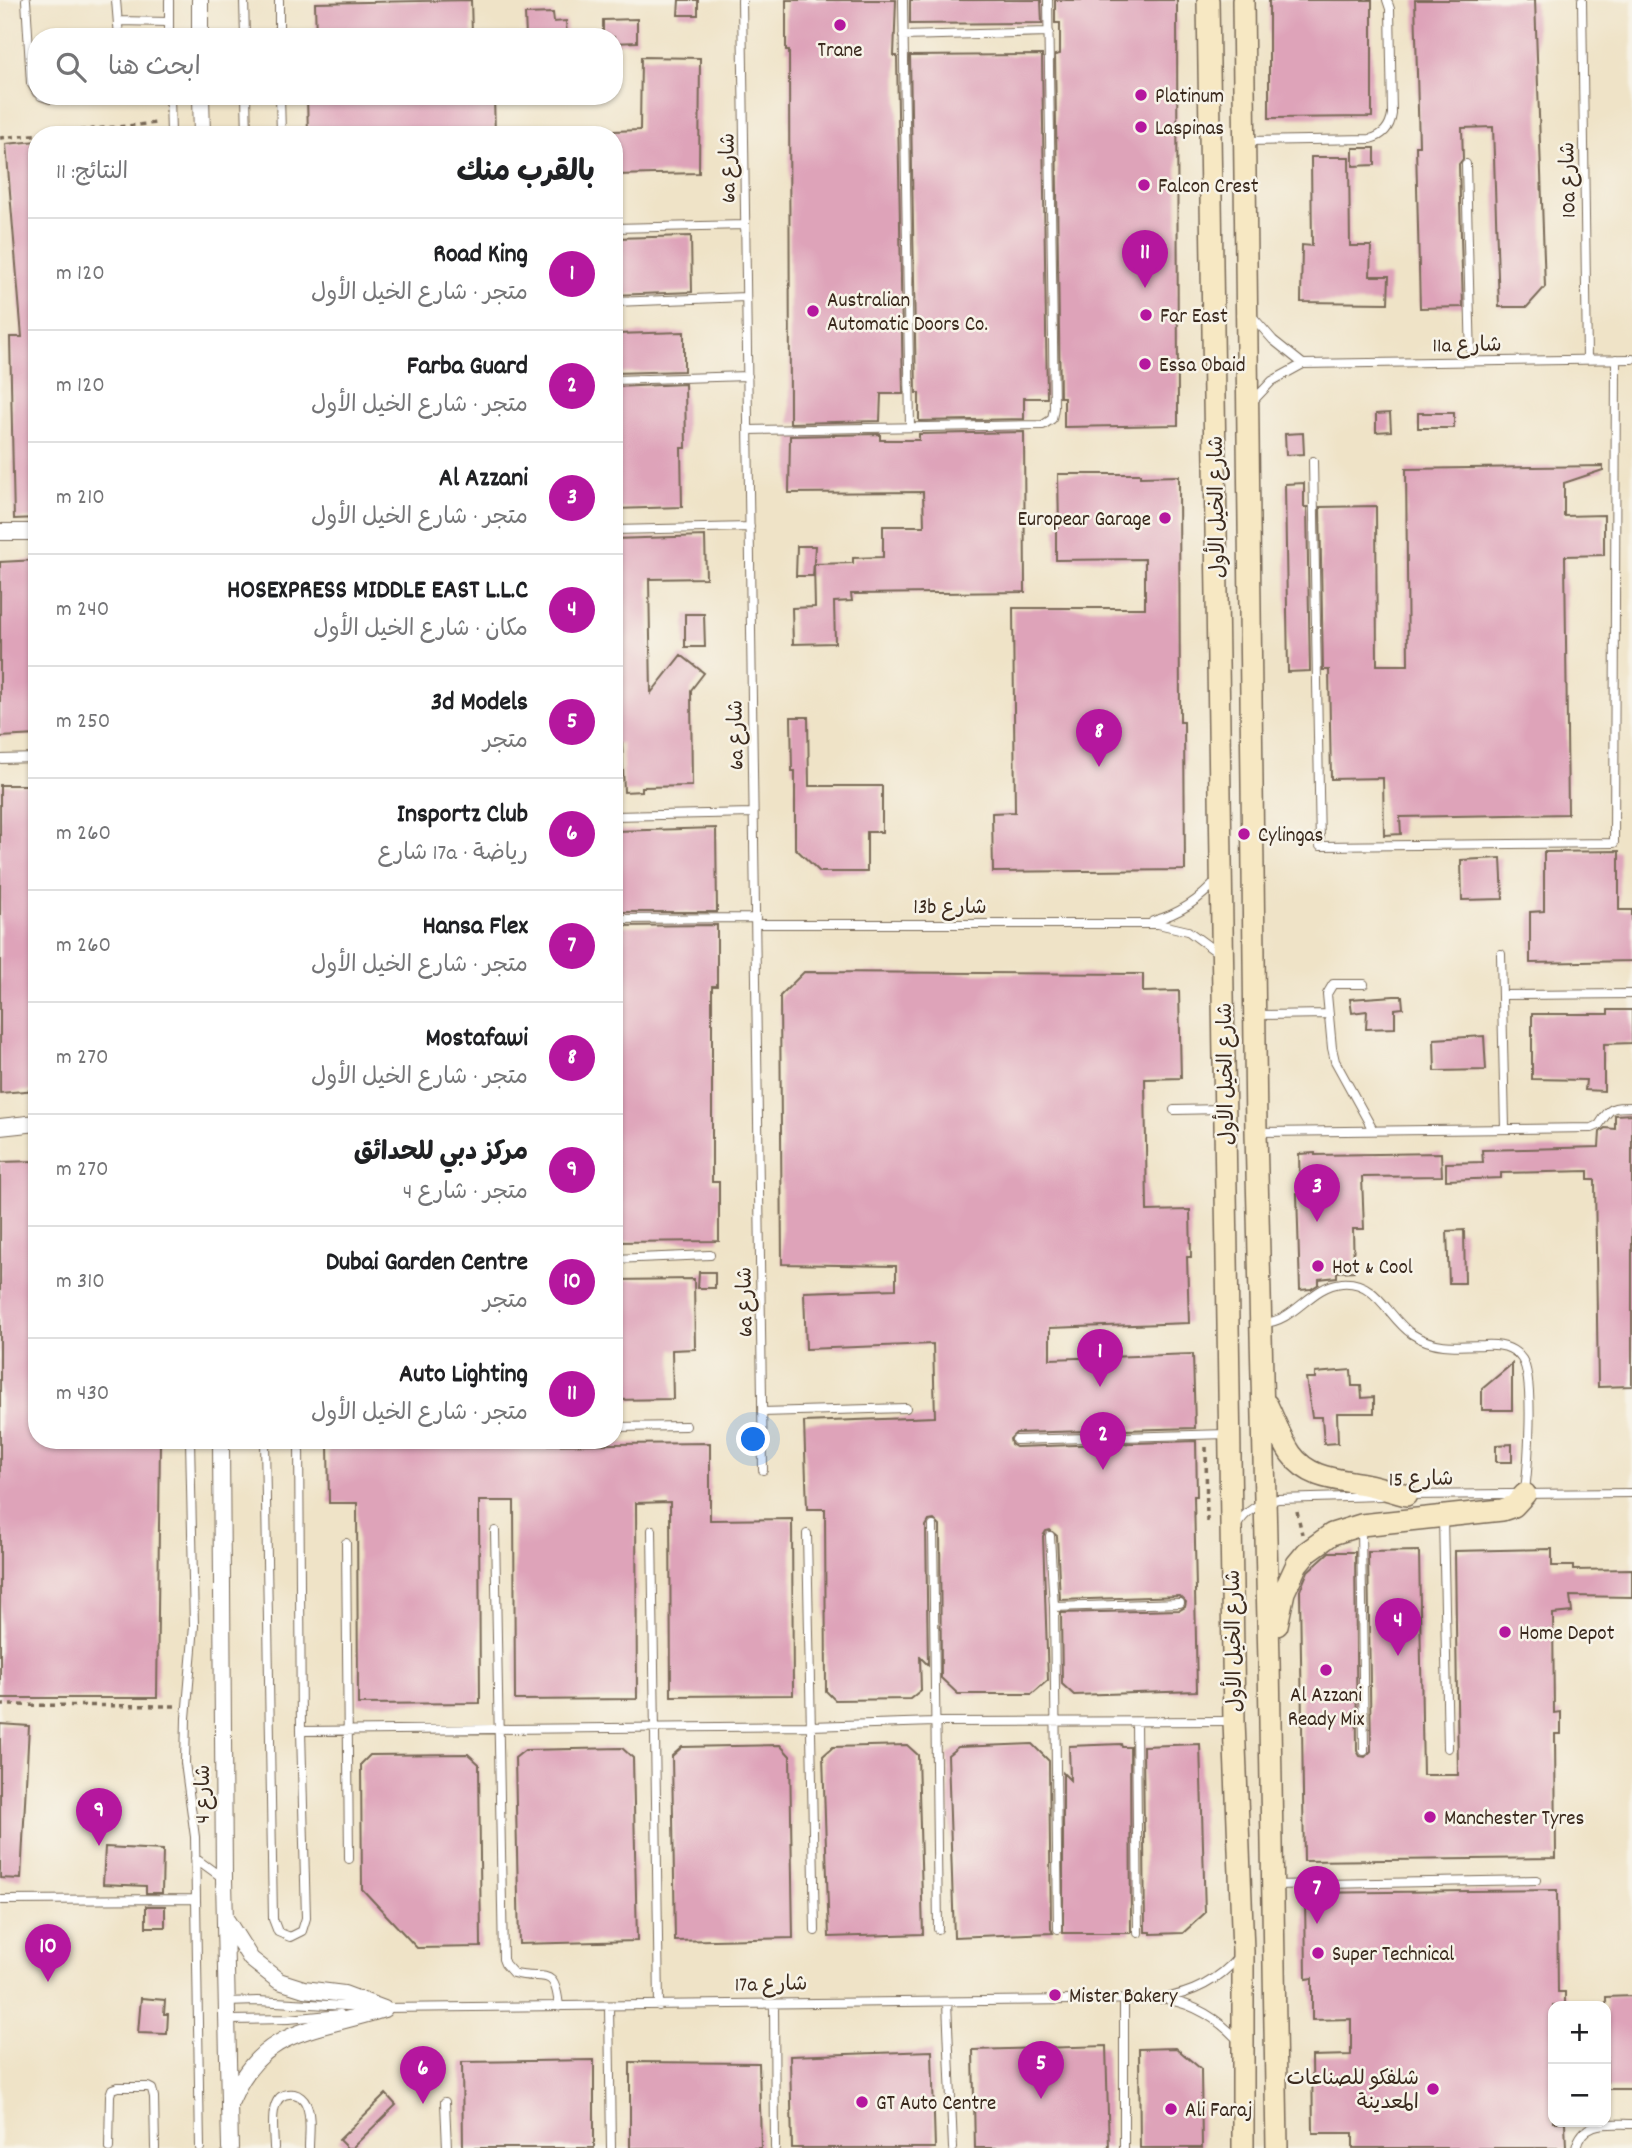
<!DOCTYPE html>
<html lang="ar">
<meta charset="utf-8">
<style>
:root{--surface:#fff;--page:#f2f2f2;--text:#202124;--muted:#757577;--line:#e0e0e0;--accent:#b5179e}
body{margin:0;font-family:Dekko,"Playpen Sans Arabic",sans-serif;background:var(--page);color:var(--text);direction:rtl}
.controls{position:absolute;right:21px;bottom:21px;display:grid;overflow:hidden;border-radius:14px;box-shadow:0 2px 5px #0004}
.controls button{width:63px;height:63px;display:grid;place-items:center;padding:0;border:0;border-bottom:2px solid var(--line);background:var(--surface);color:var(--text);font:35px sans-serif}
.you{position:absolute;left:754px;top:1440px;width:24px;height:24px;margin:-18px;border:5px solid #fff;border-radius:50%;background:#1a73e8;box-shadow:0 0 0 10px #1a73e833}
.badge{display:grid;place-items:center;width:46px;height:46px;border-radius:50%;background:var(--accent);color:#fff;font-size:23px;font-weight:700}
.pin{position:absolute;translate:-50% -58px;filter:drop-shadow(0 2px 4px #0008)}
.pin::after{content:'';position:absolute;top:37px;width:24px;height:21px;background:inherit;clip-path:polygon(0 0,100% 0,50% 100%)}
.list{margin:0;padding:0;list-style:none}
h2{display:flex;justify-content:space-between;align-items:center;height:91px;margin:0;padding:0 28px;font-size:30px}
h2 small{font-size:23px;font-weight:400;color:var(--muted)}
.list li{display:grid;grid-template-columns:46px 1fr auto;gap:21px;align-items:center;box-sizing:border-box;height:112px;padding:0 28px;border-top:2px solid var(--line)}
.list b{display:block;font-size:26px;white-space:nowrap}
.list p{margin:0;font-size:23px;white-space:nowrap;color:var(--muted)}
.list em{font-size:23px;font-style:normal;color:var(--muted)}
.icon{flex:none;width:38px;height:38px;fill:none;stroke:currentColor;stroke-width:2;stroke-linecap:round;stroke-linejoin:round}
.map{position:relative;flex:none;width:1632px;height:2148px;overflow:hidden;direction:ltr}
.search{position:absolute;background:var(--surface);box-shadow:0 2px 5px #0004;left:28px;top:28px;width:595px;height:77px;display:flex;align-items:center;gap:18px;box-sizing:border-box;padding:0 24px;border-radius:28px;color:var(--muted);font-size:26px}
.panel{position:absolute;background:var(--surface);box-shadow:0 2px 5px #0004;left:28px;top:126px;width:595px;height:1323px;border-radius:28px;direction:rtl}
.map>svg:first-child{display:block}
.building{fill:#dea3b9}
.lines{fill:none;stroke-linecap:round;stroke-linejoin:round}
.service-casing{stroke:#7a6b59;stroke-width:10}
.minor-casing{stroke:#7a6b59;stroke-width:18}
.secondary-casing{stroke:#7a6b59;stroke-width:24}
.path{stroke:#7a6b59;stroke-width:3.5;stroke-dasharray:5 5;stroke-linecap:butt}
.service{stroke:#fff;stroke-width:8}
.minor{stroke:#fff;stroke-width:16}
.secondary{stroke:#f7e8c3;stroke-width:21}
.poi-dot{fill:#b5179e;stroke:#f7f3e8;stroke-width:2.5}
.labels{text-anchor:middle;stroke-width:5;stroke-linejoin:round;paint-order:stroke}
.poi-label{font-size:21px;fill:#3b2a1e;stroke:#f7f3e8;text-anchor:start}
.street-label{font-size:21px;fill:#3b2a1e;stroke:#f7f3e8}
</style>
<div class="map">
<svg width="1632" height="2148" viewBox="0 0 1632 2148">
<rect width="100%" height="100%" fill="#f7f3e8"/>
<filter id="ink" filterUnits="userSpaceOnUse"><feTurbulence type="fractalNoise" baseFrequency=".0143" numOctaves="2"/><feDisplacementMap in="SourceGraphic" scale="14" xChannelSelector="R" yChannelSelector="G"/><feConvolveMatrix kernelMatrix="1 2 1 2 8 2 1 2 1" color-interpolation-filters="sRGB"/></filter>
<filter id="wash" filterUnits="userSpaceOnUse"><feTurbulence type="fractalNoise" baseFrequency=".00686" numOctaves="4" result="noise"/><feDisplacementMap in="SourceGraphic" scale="28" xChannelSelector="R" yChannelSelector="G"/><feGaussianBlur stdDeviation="1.57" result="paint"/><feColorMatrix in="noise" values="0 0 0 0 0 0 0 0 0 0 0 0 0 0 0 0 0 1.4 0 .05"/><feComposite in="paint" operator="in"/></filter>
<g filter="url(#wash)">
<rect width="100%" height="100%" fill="#efe3c7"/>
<g id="blocks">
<path class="building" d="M471,0L472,34L316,37L315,3Z
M679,0H698V15H678Z
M786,0H896L894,56H897L903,394H881L880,421L790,423L789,50H786Z
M910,0H1041L1042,23L910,24Z
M1055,0H1177L1178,425L1064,427V397H1060L1055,55L1060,54V23H1055Z
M1269,0H1372V117L1269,118Z
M1415,0H1535L1545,287L1527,307H1499L1493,127L1462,128L1463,159L1459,164L1463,307L1420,308L1416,146H1419Z
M553,13L554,22L566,21L567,37H526L525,14Z
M637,19V42L614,43V37H603V20Z
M1042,55L1047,398H1024V419L919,421V393H916L910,56Z
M641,57L700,58L699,173L614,175V131L640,130Z
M307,96H494L495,135H308Z
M37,141V518L14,519L10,337H22L6,144Z
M1353,148H1375V165L1353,166Z
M1311,157H1349L1350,246H1371L1370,276H1389L1388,303L1301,302L1302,245L1312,246Z
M691,236L692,292L614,295V238Z
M684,332V371L614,373V334Z
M685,384L686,448H681L682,507L614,509V387Z
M1390,413L1391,431L1376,432V414Z
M1418,413H1454V428H1418Z
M1024,432L1025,592L851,594L852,601L834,602L835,643L793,644L792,608L815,607L814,564L853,563V558L883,557V526H924L923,492L789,493L790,436L880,434V440H919V434Z
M1303,433L1304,454L1286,455L1285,434Z
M1603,466V470L1564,483V516L1604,515V555L1565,556L1568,814L1400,817L1401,834L1384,835L1383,778L1331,779L1329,670H1323L1320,507L1376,506L1377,665H1408L1406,469Z
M1058,474H1140V477L1179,476L1180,722H1184L1185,870L993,872L992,813L1015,812L1013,608H1145V559L1056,560V528H1059Z
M1304,483V507H1307L1310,671L1288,672L1285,484Z
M705,536L706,578L649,579L651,693L681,655L704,673L691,690L692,786L642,787V791L624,792L622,743L614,744V539Z
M797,546H815L813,576H796Z
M37,560V735L0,737V562Z
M685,614H704L705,647H685Z
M791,717H808L809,786H882V832H867V872H820L795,848V771H792Z
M0,785H37V1090L0,1093Z
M716,828L717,912H614V831Z
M1619,851V910H1632V961L1530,963V912L1544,911V852Z
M1501,858L1503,899L1462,900L1461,860Z
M717,925V986H712V1182H719V1241L614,1242V926Z
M804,972L1143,974V992L1179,991L1181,1078L1145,1079L1147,1211L1190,1210L1191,1257H1187L1189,1323L1050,1328V1359L1193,1354L1195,1428L1016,1433L1010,1439L1011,1444L1016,1447L1196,1441L1197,1496H1194L1196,1590H1195L1197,1691L1074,1695L1062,1684L1061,1613L1180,1610L1185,1607L1186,1602L1180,1596L1060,1600L1057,1536L1050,1530L1046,1531L1043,1536L1048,1680L1032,1694H958L941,1678L940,1526L934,1520L929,1521L926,1526L928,1665L920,1657L921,1690L910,1699L835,1700L826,1691L825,1509H807L804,1422L935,1417L933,1344L806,1349L804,1292L896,1289V1266L782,1264L780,996Z
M1394,996H1402L1403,1008L1395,1009V1028L1366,1029L1367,1011L1352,1013L1350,999Z
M1608,1010H1632V1043L1604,1044V1091L1585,1090L1586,1080L1532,1079V1014H1608Z
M1484,1036L1486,1070L1435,1071L1434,1039Z
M1632,1114V1386L1598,1387L1595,1180H1588V1171L1501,1173V1178L1446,1180V1163L1483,1162L1482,1150L1599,1147L1600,1132L1605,1128L1615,1129V1115Z
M1315,1153V1155L1441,1153L1442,1176L1362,1177L1364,1229H1353L1354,1271L1337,1272V1277L1319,1279V1284L1311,1289L1300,1290L1297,1193H1300L1299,1154Z
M37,1161V1440H160L157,1698H0V1162Z
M1464,1230L1465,1283H1449L1447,1231Z
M699,1272H715V1288H698Z
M694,1279L695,1349L672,1350L673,1399L614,1400V1280Z
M1512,1364V1410H1482V1389Z
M1351,1370L1352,1386H1361L1362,1398L1374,1397V1413H1337L1338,1443L1324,1444L1322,1417H1312L1306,1378H1315V1373Z
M519,1442V1445L710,1443V1520L792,1519L793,1695L671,1696L670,1502L636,1503L637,1699L515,1700L514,1501H479L480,1703L358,1704L357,1503H329L328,1444Z
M1512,1444V1462H1496V1445Z
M1552,1549V1566H1573V1570L1632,1569V1597L1570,1596L1572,1612L1553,1614L1554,1713L1561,1712V1734H1555L1556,1858L1304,1861L1300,1590L1308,1571L1329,1552H1355L1357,1751L1360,1756L1365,1757L1371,1751L1368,1552L1419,1551L1423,1775H1458L1455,1551Z
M0,1724L29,1726L21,1879L0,1878Z
M1032,1744L1049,1761L1051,1929L1053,1933L954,1937L948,1755L958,1747Z
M1121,1744L1122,1747H1130L1131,1933H1063V1773L1070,1780L1069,1746Z
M1200,1744L1205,1913L1183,1933L1151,1934V1932H1145L1143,1746Z
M780,1745L790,1756L793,1938L675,1941L672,1756L682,1747Z
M907,1745L918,1755L923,1934L829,1937L823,1756L833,1747Z
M622,1748L633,1758L637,1941L519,1944L515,1758L525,1750Z
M468,1754L479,1764L481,1947L417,1948L362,1889L361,1764L370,1755Z
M105,1847L163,1850L162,1893H146V1886L103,1884Z
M1557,1890L1558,1992H1565V2006H1553V2122H1565L1566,2148H1353V2133H1313L1312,2056L1351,2055V2019L1312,2020V1978L1306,1979L1305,1893Z
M146,1906H165V1927H146Z
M1632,1996V2089H1607L1606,1997Z
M141,1998L165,2000L164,2014H168L167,2034L138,2033Z
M1106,2046L1109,2148H975L973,2050Z
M1176,2048L1201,2069L1202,2148H1140L1139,2049Z
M932,2051L935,2148H792L790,2056Z
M594,2060V2148H463L462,2062Z
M630,2062L759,2063L761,2148H630Z
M386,2094L396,2105L352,2148H347L339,2140Z"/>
</g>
</g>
<g filter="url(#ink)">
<use href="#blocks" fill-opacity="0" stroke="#7a6b59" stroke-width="2"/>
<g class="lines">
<defs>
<path id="service" d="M26,0L31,83L37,93
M116,0L119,37
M169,0V37
M244,0L245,37
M279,0V37
M742,0L763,1470
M903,0L910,427
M1582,0L1587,359
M118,21L169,22
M903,36L1049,32
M41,96L50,99L83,96
M170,96L171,135
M246,96L247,135
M280,96L281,135
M1245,141L1370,139C1383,136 1390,128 1392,114L1390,9L1387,0
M1466,164L1471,361
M614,228L745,225
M614,302L746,297
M1252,316L1273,340L1303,364
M614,380L748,376
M1253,401L1272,381L1303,364L1632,359
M749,430L1043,425L1052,419L1054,408L1048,0
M1313,461L1320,846L1614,843L1616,359
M614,530L750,527
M0,759L37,758
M614,816L753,813
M614,919L756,918
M1153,921C1179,914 1200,900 1218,879
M757,924H1158L1188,931L1218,953
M1501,954L1505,1128
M1364,984H1333L1327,994L1332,1048L1335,1061L1373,1130
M1502,995L1632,994
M1255,1015L1329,1014
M1174,1110L1223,1109
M1256,1132L1592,1128L1599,1125C1611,1107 1610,1107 1632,1107
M614,1259L710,1255
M1263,1323C1295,1322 1310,1286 1342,1283C1377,1280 1388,1318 1412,1334C1435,1349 1459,1346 1484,1345C1499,1344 1513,1346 1522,1359C1535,1379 1528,1466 1525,1491
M762,1412L906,1408
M614,1427L686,1426
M190,1440L194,1626L186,1718L185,1763L195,1837L200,2148
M265,1440L273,1919L278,1932L290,1937L302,1931L306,1918L301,1731L299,1440
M1016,1440L1227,1434
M1407,1495L1632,1493
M1443,1517L1448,1748
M933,1526L938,1929
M1236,1527C1246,1510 1259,1503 1278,1499L1381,1496
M1361,1527L1364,1751
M652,1530L659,2006
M495,1531L503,1959L505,1964L513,1973C543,1982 555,1963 559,2007
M807,1534L815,1931
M1050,1536L1054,1607L1058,1929
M346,1543L349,1859
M1054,1607L1180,1603
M1136,1722L1138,1933
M301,1731L811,1726L935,1722L1233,1721
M195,1858L224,1879
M1273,1885L1536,1880
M0,1900L195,1899
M1169,2000C1196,2005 1219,2020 1238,2040
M226,2002L258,2001L363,2007
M947,2002L953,2148
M774,2004L775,2148
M609,2006L611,2148
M383,2008L1159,1999C1191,1994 1218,1982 1239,1956
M228,2020L289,2019L340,2014
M445,2102L447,2148
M109,2148L110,2095L112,2089L118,2087H148L152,2089L154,2097L155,2148
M274,2148C274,2132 266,2090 294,2094C299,2095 304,2099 306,2104C312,2115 309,2135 309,2148
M1124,2148V1999
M1576,2148C1583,2119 1608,2124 1632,2124"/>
<path id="minor" d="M200,0V37
M201,96L202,135
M0,532H37
M0,1127L37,1123
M221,1440L224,1879L230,2148
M227,1921L251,1959L279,1981L304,1989L344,1994L384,2009
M231,2101C262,2026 318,2031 384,2009"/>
<path id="secondary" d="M1208,0L1234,1721L1243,1951V2148
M1243,0L1256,1132L1269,1661L1277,2148
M1267,1405C1275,1421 1281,1440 1291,1454C1309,1479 1337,1479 1364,1484C1379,1487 1392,1491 1406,1495
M1277,1625L1284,1592L1297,1564L1307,1552L1332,1534L1361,1525L1502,1510L1514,1506L1525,1494"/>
</defs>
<use href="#service" class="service-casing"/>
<use href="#minor" class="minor-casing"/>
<use href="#secondary" class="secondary-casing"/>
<path class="path" d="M0,138L158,123
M1206,1447L1207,1525
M1297,1511L1302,1534
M0,1705L175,1706"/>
<use href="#service" class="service"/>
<use href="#minor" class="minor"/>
<use href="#secondary" class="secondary"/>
</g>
</g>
<g class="poi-dot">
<circle cx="840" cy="25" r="7"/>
<circle cx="1141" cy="95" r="7"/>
<circle cx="1141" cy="127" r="7"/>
<circle cx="1144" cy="185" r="7"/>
<circle cx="813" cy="311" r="7"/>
<circle cx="1146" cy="315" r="7"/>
<circle cx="1145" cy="364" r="7"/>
<circle cx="1165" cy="518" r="7"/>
<circle cx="1244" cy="834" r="7"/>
<circle cx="1318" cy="1266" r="7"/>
<circle cx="1505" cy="1632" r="7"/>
<circle cx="1326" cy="1670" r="7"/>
<circle cx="1430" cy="1817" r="7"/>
<circle cx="1318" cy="1953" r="7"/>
<circle cx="1055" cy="1995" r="7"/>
<circle cx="1433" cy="2089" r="7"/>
<circle cx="862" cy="2102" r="7"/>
<circle cx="1171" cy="2109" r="7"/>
</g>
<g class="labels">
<g class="poi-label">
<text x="840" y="56" text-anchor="middle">Trane</text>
<text x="1155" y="102">Platinum</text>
<text x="1155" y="134">Laspinas</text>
<text x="1158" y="192">Falcon Crest</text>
<text x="827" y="306">Australian<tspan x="827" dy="24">Automatic Doors Co.</tspan></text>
<text x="1160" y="322">Far East</text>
<text x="1159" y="371">Essa Obaid</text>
<text x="1151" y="525" text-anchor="end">Europear Garage</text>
<text x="1258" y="841">Cylingas</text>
<text x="1332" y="1273">Hot &amp; Cool</text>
<text x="1519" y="1639">Home Depot</text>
<text x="1326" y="1701" text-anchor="middle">Al Azzani<tspan x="1326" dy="24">Ready Mix</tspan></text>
<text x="1444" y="1824">Manchester Tyres</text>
<text x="1332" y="1960">Super Technical</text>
<text x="1069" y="2002">Mister Bakery</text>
<text x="1419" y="2084" text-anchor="end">شلفكو للصناعات<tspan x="1419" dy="24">المعدينة</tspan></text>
<text x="876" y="2109">GT Auto Centre</text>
<text x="1185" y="2116">Ali Faraj</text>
</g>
<g class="street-label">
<text transform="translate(727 168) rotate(-91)" y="7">6a شارع</text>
<text transform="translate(1567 180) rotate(-91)" y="7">10a شارع</text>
<text transform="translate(1467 344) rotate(-1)" y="7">11a شارع</text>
<text transform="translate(1216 507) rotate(-91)" y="7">شارع الخيل الأول</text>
<text transform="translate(735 735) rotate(-91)" y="7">6a شارع</text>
<text x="950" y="913">13b شارع</text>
<text transform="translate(1225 1074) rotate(-91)" y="7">شارع الخيل الأول</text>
<text transform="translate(744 1302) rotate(-91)" y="7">6a شارع</text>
<text transform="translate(1421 1478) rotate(-1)" y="7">شارع 15</text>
<text transform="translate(1233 1641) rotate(-91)" y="7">شارع الخيل الأول</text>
<text transform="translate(202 1794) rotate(-90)" y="7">شارع 4</text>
<text transform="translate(771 1983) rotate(-1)" y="7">17a شارع</text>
</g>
</g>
</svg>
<div class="controls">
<button>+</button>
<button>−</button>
</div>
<div class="you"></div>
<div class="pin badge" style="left:1100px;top:1387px">1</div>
<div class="pin badge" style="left:1103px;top:1470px">2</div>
<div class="pin badge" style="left:1317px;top:1222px">3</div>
<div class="pin badge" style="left:1398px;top:1656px">4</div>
<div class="pin badge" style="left:1041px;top:2099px">5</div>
<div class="pin badge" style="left:423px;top:2104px">6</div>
<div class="pin badge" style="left:1317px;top:1924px">7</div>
<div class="pin badge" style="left:1099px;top:767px">8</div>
<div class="pin badge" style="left:99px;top:1846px">9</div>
<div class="pin badge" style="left:48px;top:1982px">10</div>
<div class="pin badge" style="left:1145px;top:288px">11</div>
<div class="search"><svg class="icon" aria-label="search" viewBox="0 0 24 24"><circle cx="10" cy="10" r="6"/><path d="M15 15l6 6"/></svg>ابحث هنا</div>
<section class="panel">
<h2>بالقرب منك<small>النتائج: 11</small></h2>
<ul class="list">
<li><span class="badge">1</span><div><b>Road King</b><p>متجر · شارع الخيل الأول</p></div><em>120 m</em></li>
<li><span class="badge">2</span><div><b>Farba Guard</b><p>متجر · شارع الخيل الأول</p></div><em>120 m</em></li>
<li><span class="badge">3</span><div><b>Al Azzani</b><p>متجر · شارع الخيل الأول</p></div><em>210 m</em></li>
<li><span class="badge">4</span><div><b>HOSEXPRESS MIDDLE EAST L.L.C</b><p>مكان · شارع الخيل الأول</p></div><em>240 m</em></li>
<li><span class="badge">5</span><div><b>3d Models</b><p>متجر</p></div><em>250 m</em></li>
<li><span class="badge">6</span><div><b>Insportz Club</b><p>رياضة · 17a شارع</p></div><em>260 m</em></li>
<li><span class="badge">7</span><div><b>Hansa Flex</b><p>متجر · شارع الخيل الأول</p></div><em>260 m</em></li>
<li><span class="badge">8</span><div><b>Mostafawi</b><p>متجر · شارع الخيل الأول</p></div><em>270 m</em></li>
<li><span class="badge">9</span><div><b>مركز دبي للحدائق</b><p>متجر · شارع 4</p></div><em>270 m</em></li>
<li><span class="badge">10</span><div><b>Dubai Garden Centre</b><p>متجر</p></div><em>310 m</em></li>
<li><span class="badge">11</span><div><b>Auto Lighting</b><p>متجر · شارع الخيل الأول</p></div><em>430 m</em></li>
</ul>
</section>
</div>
